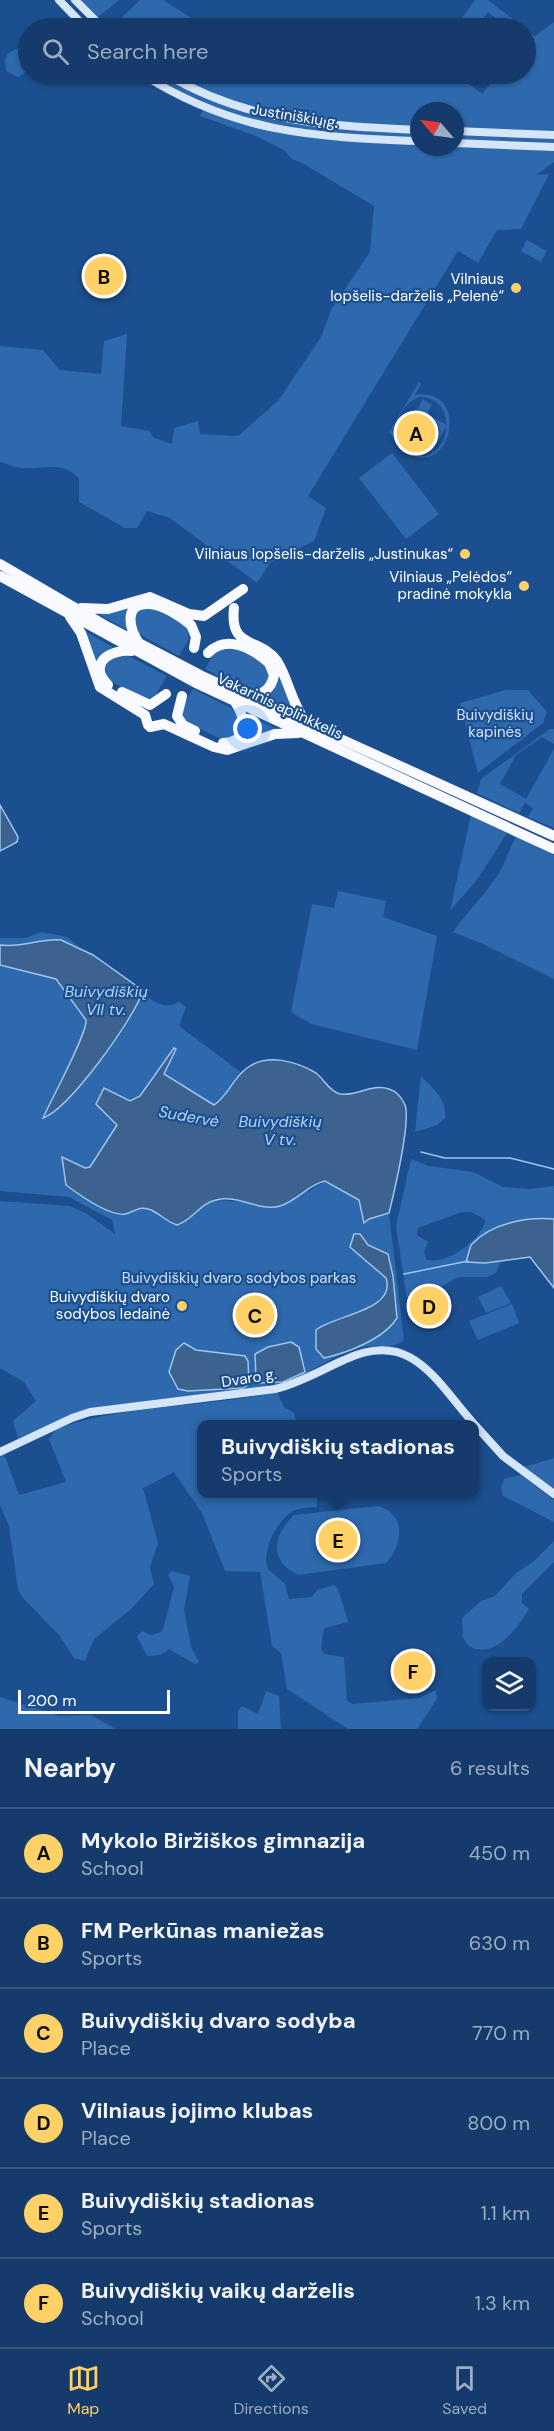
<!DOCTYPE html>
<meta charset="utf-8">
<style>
:root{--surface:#143b6b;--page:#1d4271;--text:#f1f3f6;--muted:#9dadc1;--line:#33557e;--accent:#ffd166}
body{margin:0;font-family:"DM Sans",sans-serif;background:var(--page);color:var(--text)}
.controls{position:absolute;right:18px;bottom:18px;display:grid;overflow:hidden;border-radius:12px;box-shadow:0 2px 4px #0004}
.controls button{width:54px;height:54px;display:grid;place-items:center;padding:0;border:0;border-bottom:2px solid var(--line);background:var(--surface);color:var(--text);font:30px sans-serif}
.compass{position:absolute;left:410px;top:102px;width:54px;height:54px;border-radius:50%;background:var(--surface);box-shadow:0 2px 4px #0004;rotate:298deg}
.scale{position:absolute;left:18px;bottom:15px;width:152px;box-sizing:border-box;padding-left:6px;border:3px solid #fff;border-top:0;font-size:16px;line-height:21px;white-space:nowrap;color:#fff;-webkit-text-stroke:4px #1b4f8f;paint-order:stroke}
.you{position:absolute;left:248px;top:729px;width:21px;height:21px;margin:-15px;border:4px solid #fff;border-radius:50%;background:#1a73e8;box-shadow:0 0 0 9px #1a73e833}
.badge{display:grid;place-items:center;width:39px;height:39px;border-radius:50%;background:var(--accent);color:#111;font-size:20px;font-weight:700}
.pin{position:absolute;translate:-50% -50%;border:3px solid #fff;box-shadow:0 2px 6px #0006}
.popup{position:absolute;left:197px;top:1420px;width:282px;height:78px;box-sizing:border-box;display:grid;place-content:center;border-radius:12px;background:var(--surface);filter:drop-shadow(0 2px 4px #0005);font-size:20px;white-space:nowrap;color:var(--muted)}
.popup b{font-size:22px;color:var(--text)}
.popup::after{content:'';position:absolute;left:50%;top:100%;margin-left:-12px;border:12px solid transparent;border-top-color:var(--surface)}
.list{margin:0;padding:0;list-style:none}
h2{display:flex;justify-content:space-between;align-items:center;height:78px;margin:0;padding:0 24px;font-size:26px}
h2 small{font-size:20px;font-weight:400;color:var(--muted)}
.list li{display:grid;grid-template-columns:39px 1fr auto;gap:18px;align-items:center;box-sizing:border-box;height:90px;padding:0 24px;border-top:2px solid var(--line)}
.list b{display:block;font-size:22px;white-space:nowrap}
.list p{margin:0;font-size:20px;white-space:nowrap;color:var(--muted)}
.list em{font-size:20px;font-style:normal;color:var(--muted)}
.icon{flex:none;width:33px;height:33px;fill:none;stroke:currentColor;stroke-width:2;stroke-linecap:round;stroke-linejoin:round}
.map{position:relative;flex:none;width:554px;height:1729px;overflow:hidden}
.search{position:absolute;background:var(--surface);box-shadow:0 2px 4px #0004;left:18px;right:18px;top:18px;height:66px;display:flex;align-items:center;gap:15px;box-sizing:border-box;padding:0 21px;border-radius:33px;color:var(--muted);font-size:22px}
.sheet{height:618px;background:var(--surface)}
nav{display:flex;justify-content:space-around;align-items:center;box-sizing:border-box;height:84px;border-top:2px solid var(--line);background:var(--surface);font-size:16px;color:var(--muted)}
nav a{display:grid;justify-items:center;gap:3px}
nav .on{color:var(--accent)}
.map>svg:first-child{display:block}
.green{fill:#2e69ad;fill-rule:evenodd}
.water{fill:#3c6290;stroke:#9cc4f0;stroke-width:1.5}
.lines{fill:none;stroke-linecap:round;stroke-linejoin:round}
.stream{stroke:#9cc4f0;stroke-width:1.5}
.secondary{stroke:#d6e6fa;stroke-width:8}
.trunk{stroke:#f8faff;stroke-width:10}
.poi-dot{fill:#ffd166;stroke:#1b4f8f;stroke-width:2}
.labels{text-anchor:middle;stroke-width:4.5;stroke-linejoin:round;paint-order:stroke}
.street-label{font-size:15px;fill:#fff;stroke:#1b4f8f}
.poi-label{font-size:15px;fill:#fff;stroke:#1b4f8f;text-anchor:end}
.park-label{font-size:15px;fill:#cfe3fa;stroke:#1b4f8f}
.water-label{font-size:16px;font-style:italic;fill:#b5d3f5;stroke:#1b4f8f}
</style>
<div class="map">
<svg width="554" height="1729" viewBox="0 0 554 1729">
<rect width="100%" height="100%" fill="#1b4f8f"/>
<path class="green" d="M79,0H119L98,17Z
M140,0H163L207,28H115L117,22Z
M475,0H488L524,28L517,24L509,28L488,12L476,28H455Z
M554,22V132L455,128V111H419V127C356,124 291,122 230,102C210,95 190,83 171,74H456L482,94L498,74H526V38L529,33L526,29L535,36Z
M21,47L28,48V71L18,77L6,71L5,61L8,53Z
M148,74H158L203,97L280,122L419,132V138L361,136L269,125L200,102Z
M203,110C272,138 335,141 409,145C454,147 506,149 554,151V162L536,175L549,174L521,229L497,230L478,263L458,251L308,496L326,508L314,541L270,563L257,583L170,518L147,511L137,528H125L79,502V478C62,461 45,469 24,468C16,468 7,464 0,462V346L43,350L60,370L101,374L104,341L127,334L121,426L149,431L154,438L172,444L174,428L198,421L200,434L238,436L278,401L321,337L332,308L370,252L374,206L302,163L292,159L284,150L256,136L200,116Z
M455,134L554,138V144L455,140Z
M527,240L547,251L541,262L521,251Z
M89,266L120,269L118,286L88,283Z
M419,382L421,384L415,395C474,385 450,491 399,447C394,443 394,436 389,432ZM420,397C455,397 454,448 425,456C381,454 395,403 420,397Z
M423,399L432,405L422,423L413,418Z
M434,418L447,425L432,452L419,444Z
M410,422L420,427L409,445L400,440Z
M392,453L439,514L406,539L359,478Z
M141,602L126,619L127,630L98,614Z
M151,607L186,624L189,639L179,656L135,632V615L141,609Z
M83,630L113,647L105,651L98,666Z
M229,646L265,662L270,670L266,687L247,691L205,669L214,653Z
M126,655L167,676L156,694L147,701L108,680L104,668L109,658Z
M277,671L293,712L261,697Z
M193,689L235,710L240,717L236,735L223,740L183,721L182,708Z
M506,690H528L547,712L543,723L478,773L460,703Z
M246,715L279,730L236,743L248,729Z
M550,729H554V744L542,737L516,755L500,784L526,799L554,749V828L528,817L533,808L525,803L519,813L477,793L481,779Z
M471,815L508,832L476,881L450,911Z
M516,837L554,855V979L483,944L453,932C466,913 482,898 495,879C505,865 508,851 516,837Z
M338,891L386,901L383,917L437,936L417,1050L311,1024L291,1012L312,904L334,908Z
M42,932L67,937L80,947C47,934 33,949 0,945V938H25Z
M0,965L56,979L86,1020L85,1033L54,1094L46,1118C78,1091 129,1033 142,993C154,1002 164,1010 179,1002L186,1007L179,1026L242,1073L224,1097L214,1105L164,1074L176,1050L174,1048L140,1096L130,1101L97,1104L118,1124L90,1167L85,1168L62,1157L84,1198L121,1214L143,1208L155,1212L206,1204L216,1200L246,1202L307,1192L325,1181L359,1200L363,1220L389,1213L404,1340C392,1351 373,1344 358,1348C332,1355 309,1375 282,1384L90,1408L18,1438L13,1421L36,1401L24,1382L0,1368V1201L70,1206L87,1214L115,1234L112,1220L69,1197L0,1191ZM291,1342L297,1345L305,1372L283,1382L259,1383L256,1380L255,1354L268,1347ZM191,1347L204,1351L182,1390C165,1382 170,1365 176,1350Z
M421,1076C433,1089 447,1099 445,1118L437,1125L415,1132Z
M411,1159L429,1166L473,1172L503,1187L529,1189L554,1186V1219C527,1217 499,1225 476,1239L485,1263L501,1260L496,1273L487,1277H458L408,1306L396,1226ZM462,1212H471L484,1219L485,1223C477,1242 449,1264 427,1260L424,1252L428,1242L417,1235L418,1228Z
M501,1286L511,1303L486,1313L478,1297Z
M512,1304L519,1323L478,1340L469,1321Z
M277,1392L284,1407L294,1413L297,1424H202V1494H317V1507C310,1508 300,1507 293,1511C277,1520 261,1551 268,1569L285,1584L289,1599L312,1597L317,1590L334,1585L338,1589L348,1622L324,1628L321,1649L324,1654L344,1657L347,1701L353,1704L419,1698L436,1690L437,1699L417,1729H348L287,1689L281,1653L272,1646L260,1572L225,1571L202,1513L174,1472L143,1488L158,1543L150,1567L154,1584L131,1609L94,1639L85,1661L74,1658L59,1635L23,1598L18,1590L9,1526L0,1505V1457L3,1455L6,1459L19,1495L66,1482L49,1439L56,1429C127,1404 204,1408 277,1392Z
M554,1458V1490L524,1467Z
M521,1475L554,1500V1522L503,1496L501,1488L504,1479Z
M378,1506C407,1515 403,1544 386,1563L298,1575C268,1561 273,1535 294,1515Z
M554,1541V1562L522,1594V1603L529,1609C516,1630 496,1658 470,1647L463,1638L462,1618L481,1601L495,1596L516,1573L533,1562Z
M171,1571L190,1576L184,1609L191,1647L199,1662L195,1664L169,1649L160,1655L147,1656L137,1636L143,1631L151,1635L161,1632L164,1626L174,1587L168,1575Z
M266,1691L279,1696L281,1729H238V1711L242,1706L258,1714Z
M0,1697L59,1716L91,1715L116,1729H0Z"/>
<path class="water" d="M0,805L18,837L17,842L0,851Z
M61,940L93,955L138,987L142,993C133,1020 69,1109 43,1118C51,1100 88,1032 86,1020L56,979L0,965V945C24,948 40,938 61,940Z
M174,1048L176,1049L164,1074L214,1105C228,1096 233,1078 247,1068C267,1053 296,1061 316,1073C324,1079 329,1091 340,1094C356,1097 372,1083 389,1089C396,1091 402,1098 405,1105C411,1121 394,1193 389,1213L369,1219L364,1223L359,1200L325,1181C309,1184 297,1201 280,1206C259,1212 238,1194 216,1200C200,1203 193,1220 177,1225C166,1222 159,1212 148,1209C139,1206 134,1212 125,1214C109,1216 78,1194 66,1185L62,1157L85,1168L90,1167L117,1125L96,1104L104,1088L130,1101L140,1096Z
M554,1219V1288L530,1257L485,1263L466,1262L471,1245C491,1223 526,1217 554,1219Z
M354,1234H360L368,1245L388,1254L393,1276L397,1318C384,1339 347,1353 324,1358L316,1349V1330C334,1315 397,1311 386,1278L350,1247Z
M291,1342L299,1347L305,1372L283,1382L259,1383L256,1380L255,1354L268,1347Z
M184,1343L196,1350L245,1356L248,1361L249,1384L243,1388L188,1391L178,1389L169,1372L176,1350Z"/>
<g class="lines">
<path class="stream" d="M421,1152L445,1158H510L554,1169
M404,1274L468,1261"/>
<path class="secondary" d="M59,0L86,28
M75,0L103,28
M142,74C234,133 313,137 419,141
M166,74C247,122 327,126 419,130
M455,131L554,135
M455,143L554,147
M475,1425L503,1456L554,1494
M0,1452L72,1418L90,1412L275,1389C300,1383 321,1370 344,1360C411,1328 435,1380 474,1424"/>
<path class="trunk" d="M0,564L108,627L202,676L554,836
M0,576L198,684L554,849
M81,608L108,609L150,597L189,614L204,616L243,589
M234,608C229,650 260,637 277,661C289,680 291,703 307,724
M70,617L81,633L100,687L145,715L148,725
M139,643C130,630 122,603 149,604C162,604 181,617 191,625L196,637L194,648
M208,653C226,634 252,648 269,663L274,675C271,691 261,696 245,695
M108,685C87,663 110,649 132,651
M122,692L150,705L166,694
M182,696L177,716L183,725L195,731
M150,727L164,724L214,747L227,750L275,734L298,733
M223,743C249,742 246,718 235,702"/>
</g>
<g class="poi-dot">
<circle cx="516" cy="288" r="6"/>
<circle cx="465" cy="554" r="6"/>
<circle cx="524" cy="586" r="6"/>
<circle cx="182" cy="1306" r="6"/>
</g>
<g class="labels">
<g class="street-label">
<text transform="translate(295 116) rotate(9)" y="5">Justiniškių g.</text>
<text transform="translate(280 706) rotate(25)" y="5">Vakarinis aplinkkelis</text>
<text transform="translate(249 1378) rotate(-9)" y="5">Dvaro g.</text>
</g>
<g class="poi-label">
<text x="504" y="284">Vilniaus<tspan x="504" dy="17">lopšelis-darželis „Pelenė“</tspan></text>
<text x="453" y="559">Vilniaus lopšelis-darželis „Justinukas“</text>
<text x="512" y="582">Vilniaus „Pelėdos“<tspan x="512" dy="17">pradinė mokykla</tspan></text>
<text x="170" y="1302">Buivydiškių dvaro<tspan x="170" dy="17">sodybos ledainė</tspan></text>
</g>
<g class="park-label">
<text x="495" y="720">Buivydiškių<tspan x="495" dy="17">kapinės</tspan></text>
<text x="239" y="1283">Buivydiškių dvaro sodybos parkas</text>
</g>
<g class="water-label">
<text x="106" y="997">Buivydiškių<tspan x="106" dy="18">VII tv.</tspan></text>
<text transform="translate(189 1116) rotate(10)" y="6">Sudervė</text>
<text x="280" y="1127">Buivydiškių<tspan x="280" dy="18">V tv.</tspan></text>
</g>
</g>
</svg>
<div class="controls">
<button><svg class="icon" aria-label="layers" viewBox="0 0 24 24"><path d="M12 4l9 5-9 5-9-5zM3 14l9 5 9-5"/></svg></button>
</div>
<svg class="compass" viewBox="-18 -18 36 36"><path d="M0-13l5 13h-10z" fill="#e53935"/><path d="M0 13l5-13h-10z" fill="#9dadc1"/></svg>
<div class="scale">200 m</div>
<div class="you"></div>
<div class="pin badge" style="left:416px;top:433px">A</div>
<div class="pin badge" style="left:104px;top:276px">B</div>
<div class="pin badge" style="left:255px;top:1315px">C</div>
<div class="pin badge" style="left:429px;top:1306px">D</div>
<div class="pin badge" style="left:338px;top:1540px">E</div>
<div class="popup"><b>Buivydiškių stadionas</b>Sports</div>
<div class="pin badge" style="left:413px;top:1671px">F</div>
<div class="search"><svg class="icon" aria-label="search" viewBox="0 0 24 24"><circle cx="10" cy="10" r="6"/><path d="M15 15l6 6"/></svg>Search here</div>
</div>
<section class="sheet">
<h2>Nearby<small>6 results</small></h2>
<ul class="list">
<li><span class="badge">A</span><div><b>Mykolo Biržiškos gimnazija</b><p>School</p></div><em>450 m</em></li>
<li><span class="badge">B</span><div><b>FM Perkūnas maniežas</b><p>Sports</p></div><em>630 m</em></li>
<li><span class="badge">C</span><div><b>Buivydiškių dvaro sodyba</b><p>Place</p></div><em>770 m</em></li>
<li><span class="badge">D</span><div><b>Vilniaus jojimo klubas</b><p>Place</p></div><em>800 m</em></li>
<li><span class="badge">E</span><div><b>Buivydiškių stadionas</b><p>Sports</p></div><em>1.1 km</em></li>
<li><span class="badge">F</span><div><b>Buivydiškių vaikų darželis</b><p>School</p></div><em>1.3 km</em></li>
</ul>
</section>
<nav>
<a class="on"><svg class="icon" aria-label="map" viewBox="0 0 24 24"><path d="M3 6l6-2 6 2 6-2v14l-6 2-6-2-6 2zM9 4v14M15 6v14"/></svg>Map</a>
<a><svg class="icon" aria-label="directions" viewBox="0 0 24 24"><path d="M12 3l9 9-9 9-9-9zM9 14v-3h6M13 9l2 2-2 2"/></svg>Directions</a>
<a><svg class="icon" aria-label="saved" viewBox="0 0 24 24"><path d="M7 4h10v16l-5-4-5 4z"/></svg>Saved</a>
</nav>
